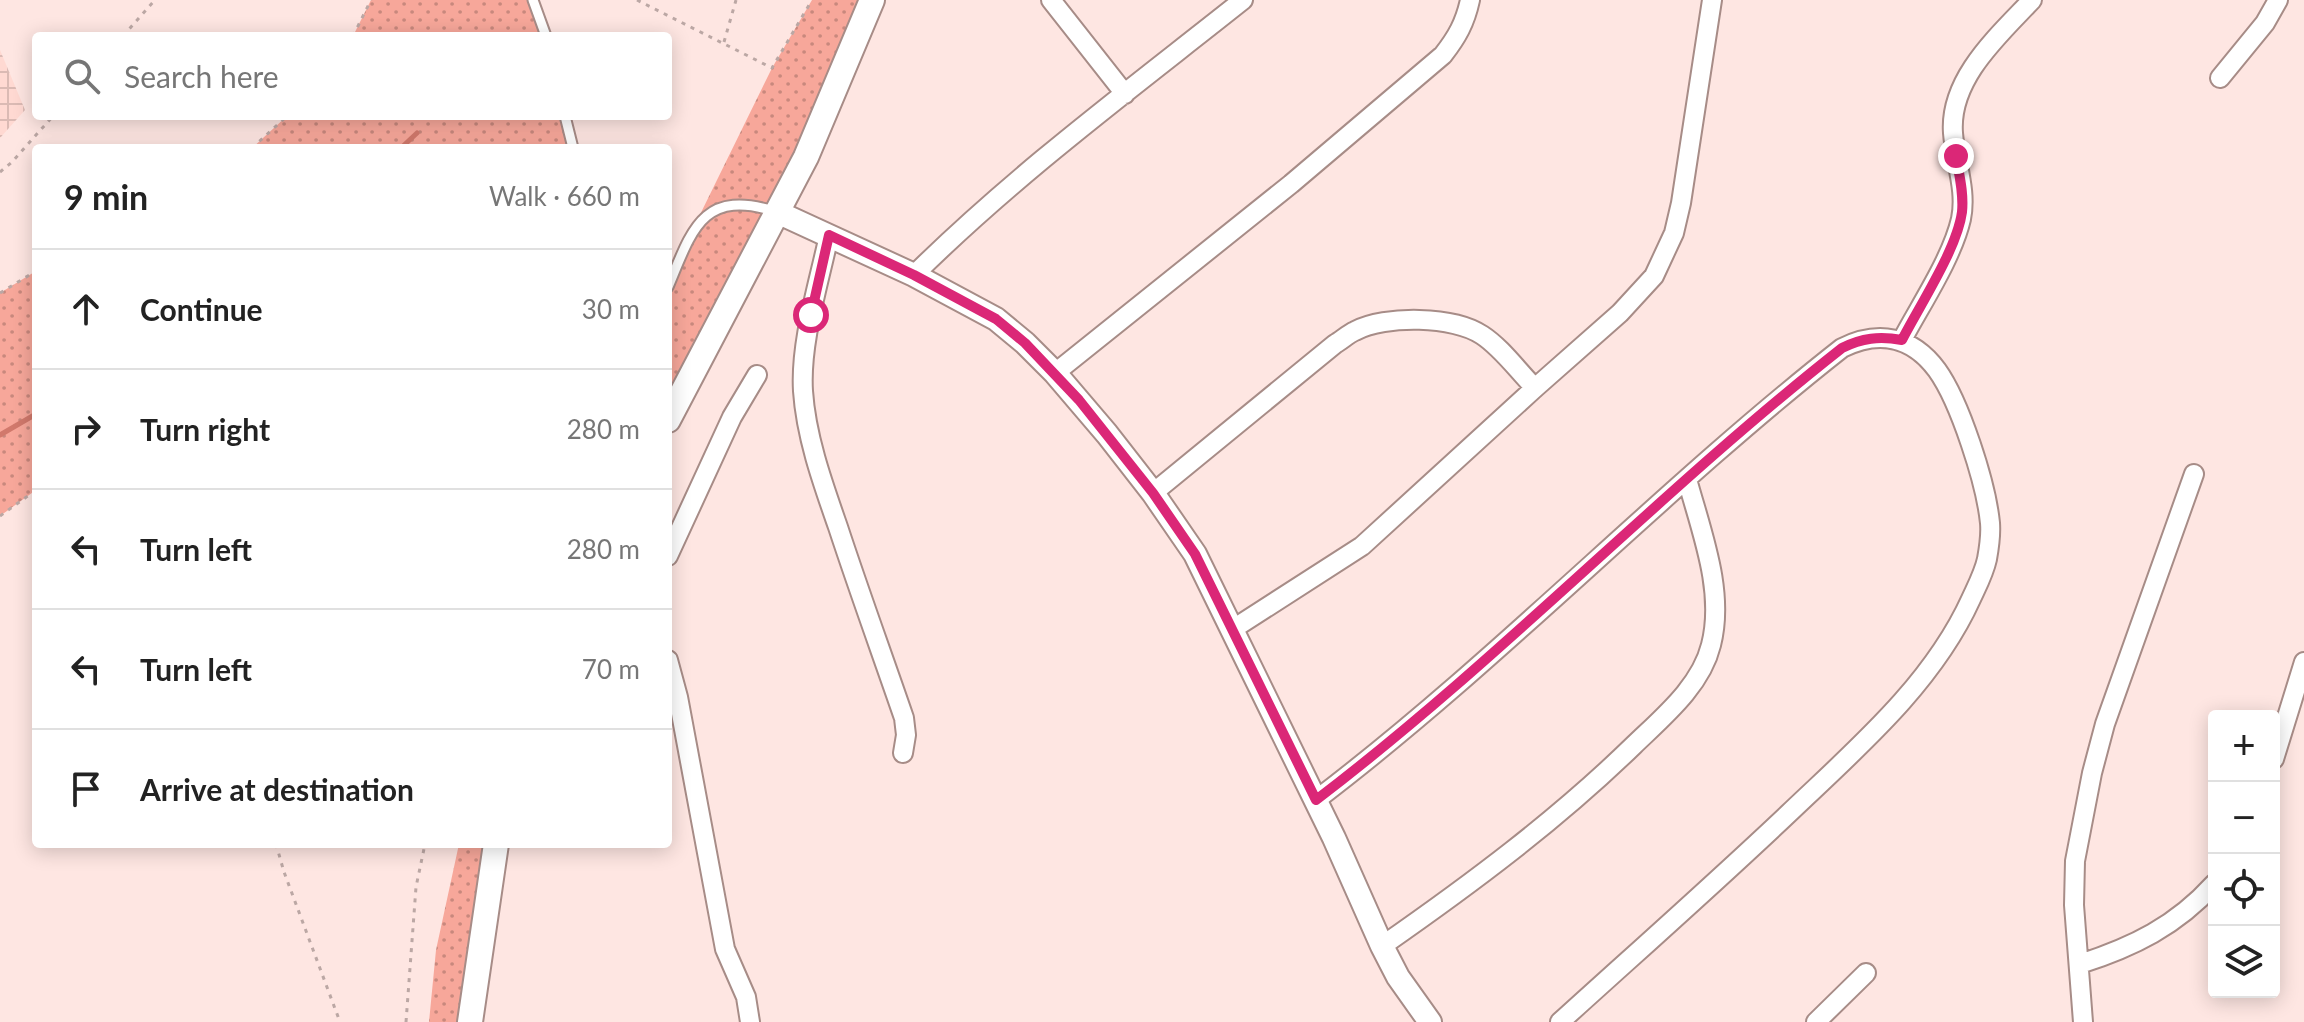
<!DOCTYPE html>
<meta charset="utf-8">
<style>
:root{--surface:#fff;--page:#f6f6f6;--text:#222;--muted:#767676;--line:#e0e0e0}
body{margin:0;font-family:Lato,sans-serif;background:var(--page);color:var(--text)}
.controls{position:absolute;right:24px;bottom:24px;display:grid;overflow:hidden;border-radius:8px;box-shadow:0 4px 20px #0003}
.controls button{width:72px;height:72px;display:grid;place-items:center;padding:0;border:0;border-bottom:2px solid var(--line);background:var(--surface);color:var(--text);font:40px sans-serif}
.stop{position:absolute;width:24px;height:24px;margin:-18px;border:6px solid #db2777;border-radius:50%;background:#fff}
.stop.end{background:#db2777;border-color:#fff;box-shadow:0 2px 8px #0008}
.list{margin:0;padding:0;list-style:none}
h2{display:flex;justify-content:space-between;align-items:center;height:104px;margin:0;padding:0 32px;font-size:34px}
h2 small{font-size:26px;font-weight:400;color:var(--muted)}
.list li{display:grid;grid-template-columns:52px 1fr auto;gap:24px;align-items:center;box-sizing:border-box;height:120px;padding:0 32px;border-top:2px solid var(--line)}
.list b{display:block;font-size:30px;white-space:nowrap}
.list em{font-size:26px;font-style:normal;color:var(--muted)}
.icon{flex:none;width:44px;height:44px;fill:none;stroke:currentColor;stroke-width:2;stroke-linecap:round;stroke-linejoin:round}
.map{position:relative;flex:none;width:2304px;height:1022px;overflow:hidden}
.search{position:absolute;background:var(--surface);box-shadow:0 4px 20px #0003;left:32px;top:32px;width:640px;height:88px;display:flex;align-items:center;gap:20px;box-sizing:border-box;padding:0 28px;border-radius:8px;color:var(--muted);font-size:30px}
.panel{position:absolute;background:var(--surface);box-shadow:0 4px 20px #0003;left:32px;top:144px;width:640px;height:704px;border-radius:8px}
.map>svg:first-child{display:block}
.industrial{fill:url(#industrial-grid)}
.grass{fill:url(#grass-dots)}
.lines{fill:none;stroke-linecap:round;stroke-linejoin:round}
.stream{stroke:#d1796c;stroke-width:5}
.service-casing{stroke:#a78c87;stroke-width:13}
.minor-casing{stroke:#a78c87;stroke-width:22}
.tertiary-casing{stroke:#a78c87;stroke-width:26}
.secondary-casing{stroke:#a78c87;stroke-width:28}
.path{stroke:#bba7a4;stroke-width:3;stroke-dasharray:4 6;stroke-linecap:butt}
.service{stroke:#fff;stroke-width:9}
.minor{stroke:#fff;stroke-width:18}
.tertiary{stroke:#fff;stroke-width:22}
.secondary{stroke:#fff;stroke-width:24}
.route{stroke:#db2777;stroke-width:10}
</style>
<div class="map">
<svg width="2304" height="1022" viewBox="0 0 2304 1022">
<defs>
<pattern id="industrial-grid" width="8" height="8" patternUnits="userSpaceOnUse" patternTransform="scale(2)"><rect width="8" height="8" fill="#ffd9d2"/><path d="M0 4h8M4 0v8" fill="none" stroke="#dbbab4"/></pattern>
<pattern id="grass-dots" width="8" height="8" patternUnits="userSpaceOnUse" patternTransform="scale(2)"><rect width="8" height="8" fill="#f7a79a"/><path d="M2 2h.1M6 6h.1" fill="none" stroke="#c8887d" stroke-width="1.8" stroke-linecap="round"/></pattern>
</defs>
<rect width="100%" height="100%" fill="#fee6e2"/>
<path class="industrial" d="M0,50L25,110L0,138Z"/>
<path class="grass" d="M371,0H529L546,36H353Z
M812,0H872L668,420V287L690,235L772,68Z
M287,116H565L573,148H252Z
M36,271V490L0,516V293Z
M459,844H496L470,1022H429L436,950Z"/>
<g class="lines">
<path class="stream" d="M401,148L417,133
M0,435L36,414"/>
<defs>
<path id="service" d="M533,0L546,36
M565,116L573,148
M668,287C692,230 702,189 774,211"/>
<path id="minor" d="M1051,0L1125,94
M2220,78L2265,23L2278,0
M829,235C819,283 800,342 803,391C806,437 823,484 838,527C859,591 882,654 904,718L906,735L903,753
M914,275C1016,174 1131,89 1243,0
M1902,340C1921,304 1952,258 1961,219C1967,190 1955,162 1953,133C1949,79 1998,36 2032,0
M1055,373L1291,184L1443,55C1457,37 1465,23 1470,0
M1153,493L1335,344C1342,340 1348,334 1355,331C1385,315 1454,316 1482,335C1502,348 1518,371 1535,388
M668,556L732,417L757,375
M1233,629L1362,546L1535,388L1620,313L1654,276L1674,233L1681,203L1712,0
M668,660L678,697L725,949L746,997L750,1022
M2274,759L2304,662
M1316,800C1500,660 1660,491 1842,348C1878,330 1912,336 1937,370C1960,402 1986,483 1990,523C1991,535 1989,548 1987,559C1984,573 1977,586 1971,599C1932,685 1855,750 1788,814C1713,885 1636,953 1560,1022
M1382,946C1471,884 1557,820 1634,745C1663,717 1701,686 1711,645C1725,591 1701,531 1687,479
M2080,964C2133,947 2176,926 2214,884
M1816,1022L1866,973
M2083,1022L2074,905L2075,861L2092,773L2105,724L2194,474"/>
<path id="tertiary" d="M777,212L914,275L996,319L1025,343L1055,373L1107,434L1153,493L1195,554L1334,838L1382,946L1398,977L1430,1022"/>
<path id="secondary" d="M668,420L806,157L872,0
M470,1022L496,844"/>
</defs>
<use href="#service" class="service-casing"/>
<use href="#minor" class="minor-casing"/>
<use href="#tertiary" class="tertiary-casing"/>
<use href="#secondary" class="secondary-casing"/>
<path class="path" d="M637,0L772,68L812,0
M123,36L155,0
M353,36L371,0
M724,42L736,0
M252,148L287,116
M0,172L12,162L53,116
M0,293L36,271
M0,516L36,490
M276,844L284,872L340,1022
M406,1022L416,887L425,844"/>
<use href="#service" class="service"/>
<use href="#minor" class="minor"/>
<use href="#tertiary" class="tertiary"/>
<use href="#secondary" class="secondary"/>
</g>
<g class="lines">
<path class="route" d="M811,315L829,235L914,275L996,319L1025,343L1079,400L1153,493L1195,554L1316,800C1500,660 1660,491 1842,348C1862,338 1879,336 1902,340C1920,305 1957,249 1962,212C1964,193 1959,174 1956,156"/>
</g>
</svg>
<div class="controls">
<button>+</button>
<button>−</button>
<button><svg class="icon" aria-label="locate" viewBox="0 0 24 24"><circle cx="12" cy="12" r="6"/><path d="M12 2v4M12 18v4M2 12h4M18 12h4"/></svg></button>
<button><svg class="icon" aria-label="layers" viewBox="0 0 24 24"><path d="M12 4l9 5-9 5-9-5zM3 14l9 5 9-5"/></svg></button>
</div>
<div class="stop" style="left:811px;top:315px"></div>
<div class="stop end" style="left:1956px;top:156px"></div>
<div class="search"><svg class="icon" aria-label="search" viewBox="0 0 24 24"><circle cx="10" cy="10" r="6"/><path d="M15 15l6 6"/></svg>Search here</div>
<section class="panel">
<h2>9 min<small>Walk · 660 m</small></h2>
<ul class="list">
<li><svg class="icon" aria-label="ahead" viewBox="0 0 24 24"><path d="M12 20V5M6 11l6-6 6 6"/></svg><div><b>Continue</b></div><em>30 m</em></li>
<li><svg class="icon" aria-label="right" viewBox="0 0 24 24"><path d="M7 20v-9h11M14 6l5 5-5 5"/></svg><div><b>Turn right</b></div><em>280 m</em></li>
<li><svg class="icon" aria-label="left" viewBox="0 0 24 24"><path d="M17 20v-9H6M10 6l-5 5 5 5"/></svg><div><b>Turn left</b></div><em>280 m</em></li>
<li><svg class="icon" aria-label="left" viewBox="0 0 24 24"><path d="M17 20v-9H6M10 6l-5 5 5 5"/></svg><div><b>Turn left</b></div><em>70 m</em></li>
<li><svg class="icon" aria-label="arrive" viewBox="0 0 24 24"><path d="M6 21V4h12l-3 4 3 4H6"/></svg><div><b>Arrive at destination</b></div></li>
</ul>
</section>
</div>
